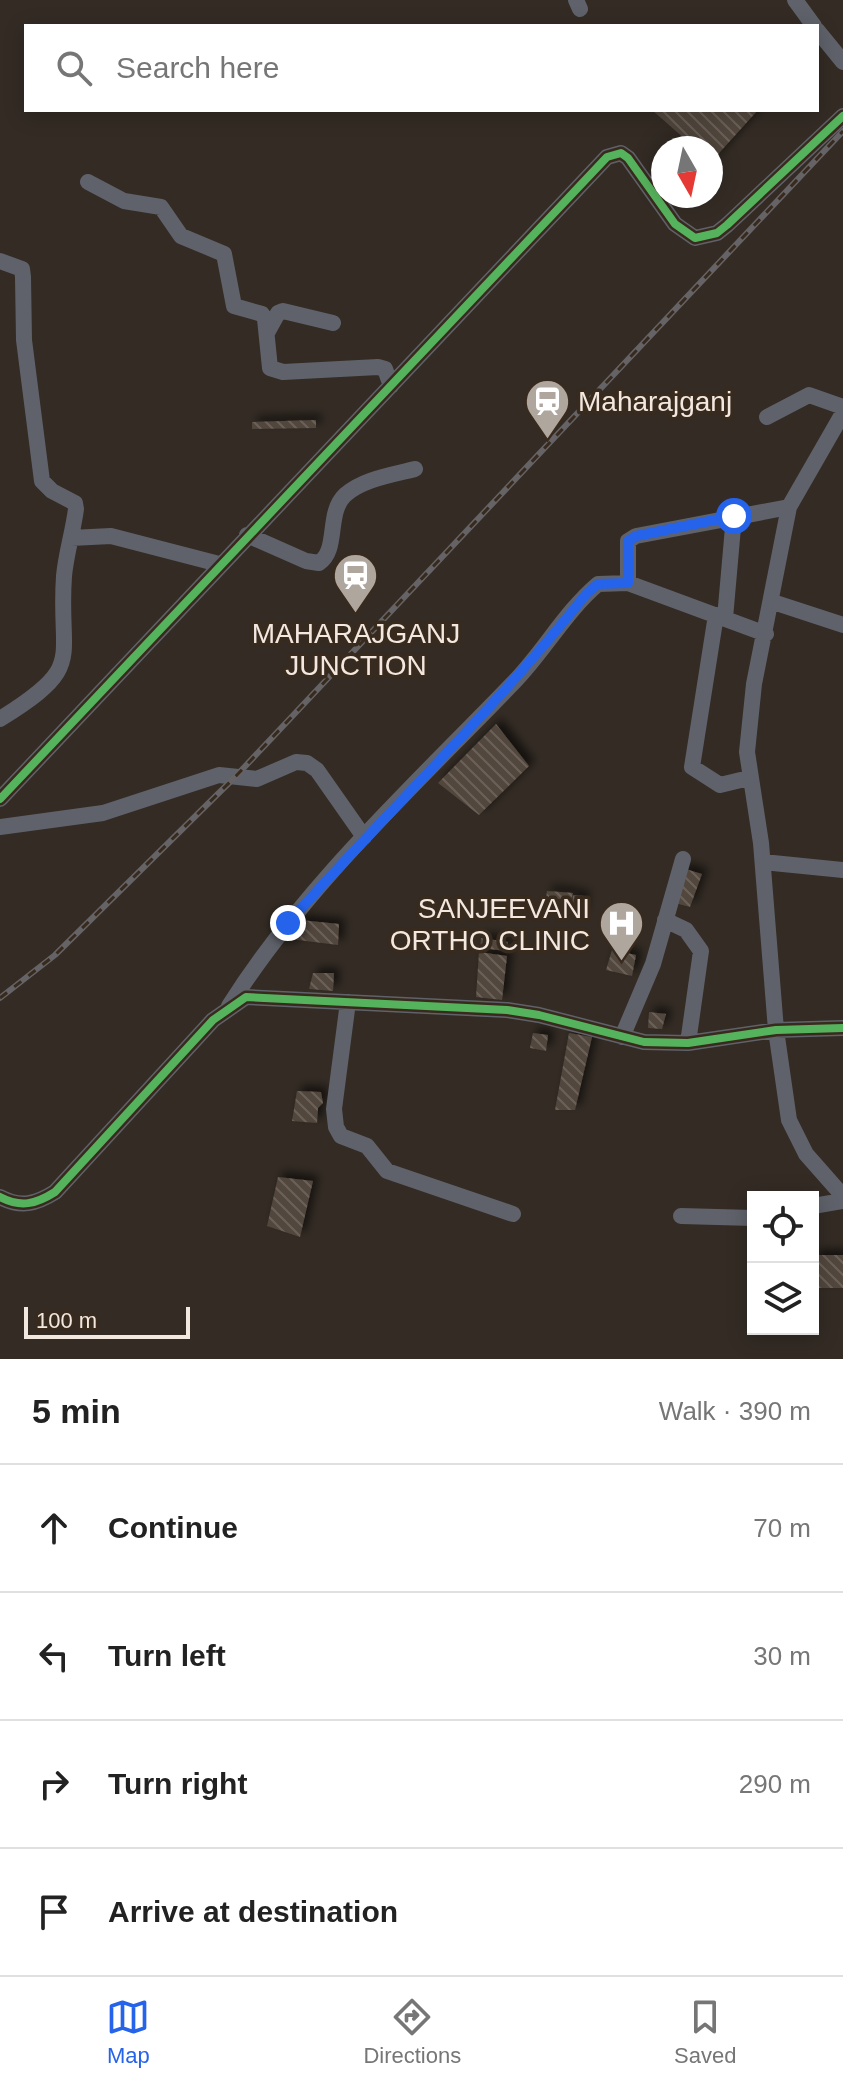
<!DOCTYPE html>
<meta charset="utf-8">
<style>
:root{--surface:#fff;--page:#f6f6f6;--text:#222;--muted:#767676;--line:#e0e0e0;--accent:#2563eb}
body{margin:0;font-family:Arial,sans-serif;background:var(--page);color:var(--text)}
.controls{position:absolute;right:24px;bottom:24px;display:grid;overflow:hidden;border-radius:0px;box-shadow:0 4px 20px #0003}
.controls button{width:72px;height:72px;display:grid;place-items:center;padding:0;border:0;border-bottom:2px solid var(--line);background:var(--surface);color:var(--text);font:40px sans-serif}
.compass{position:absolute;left:651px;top:136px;width:72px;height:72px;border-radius:50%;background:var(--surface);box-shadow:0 4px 20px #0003;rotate:171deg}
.scale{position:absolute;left:24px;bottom:20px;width:166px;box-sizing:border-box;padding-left:8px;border:4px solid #f2e8e0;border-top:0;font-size:22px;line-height:28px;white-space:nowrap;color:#f2e8e0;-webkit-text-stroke:6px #392a1e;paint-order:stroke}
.stop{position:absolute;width:24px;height:24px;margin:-18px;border:6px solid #2563eb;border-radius:50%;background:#fff}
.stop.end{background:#2563eb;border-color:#fff;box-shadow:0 2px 8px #0008}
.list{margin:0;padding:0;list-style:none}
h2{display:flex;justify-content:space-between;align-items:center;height:104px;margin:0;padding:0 32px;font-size:34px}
h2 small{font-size:26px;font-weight:400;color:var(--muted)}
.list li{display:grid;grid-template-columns:52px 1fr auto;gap:24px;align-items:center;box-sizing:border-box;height:128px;padding:0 32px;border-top:2px solid var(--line)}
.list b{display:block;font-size:30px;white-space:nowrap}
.list em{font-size:26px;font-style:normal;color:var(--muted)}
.icon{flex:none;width:44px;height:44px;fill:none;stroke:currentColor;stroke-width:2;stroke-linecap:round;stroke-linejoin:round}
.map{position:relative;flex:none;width:843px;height:1359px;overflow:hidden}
.search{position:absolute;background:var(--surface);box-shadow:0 4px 20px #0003;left:24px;right:24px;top:24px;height:88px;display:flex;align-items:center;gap:20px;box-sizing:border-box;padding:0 28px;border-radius:0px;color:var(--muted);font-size:30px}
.sheet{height:616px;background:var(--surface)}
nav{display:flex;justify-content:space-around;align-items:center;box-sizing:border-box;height:112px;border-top:2px solid var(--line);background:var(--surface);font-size:22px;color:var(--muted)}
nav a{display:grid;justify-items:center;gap:4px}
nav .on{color:var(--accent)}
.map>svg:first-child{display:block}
.building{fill:url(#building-back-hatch);filter:url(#shadow)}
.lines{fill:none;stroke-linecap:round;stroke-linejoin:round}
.minor{stroke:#5f626a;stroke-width:16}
.rail-casing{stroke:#656365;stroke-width:6}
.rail{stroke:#392a1e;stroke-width:3;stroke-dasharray:9;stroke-linecap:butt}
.cycleway-casing{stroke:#392a1e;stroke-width:13}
.cycleway{stroke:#56b35d;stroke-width:8}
.route{stroke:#2563eb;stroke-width:10}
.labels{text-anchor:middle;stroke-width:7;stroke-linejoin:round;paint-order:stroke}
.poi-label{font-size:28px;fill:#f2e8e0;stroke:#392a1e;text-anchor:start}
</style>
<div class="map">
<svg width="843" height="1359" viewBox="0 0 843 1359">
<defs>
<pattern id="building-back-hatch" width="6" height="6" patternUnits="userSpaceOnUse" patternTransform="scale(2)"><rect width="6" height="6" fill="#51463d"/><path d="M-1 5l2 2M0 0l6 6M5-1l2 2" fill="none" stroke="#6a6159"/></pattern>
<filter id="shadow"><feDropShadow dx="5.5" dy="-5.5" stdDeviation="4" flood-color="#0009"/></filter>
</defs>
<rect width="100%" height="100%" fill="#332b24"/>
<path class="building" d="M652,110H758L711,162V148H695Z
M316,420V428L252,429V422Z
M496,724L529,766L479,815L438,783Z
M682,868L702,874L690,907L671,902Z
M547,891L573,893L571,900L546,898Z
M573,895L584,896L581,916L570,914Z
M300,920L339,924L338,945L290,939Z
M481,938L508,942L507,951L480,948Z
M612,950L636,955L632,976L606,970Z
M479,952L507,956L502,1000L476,997Z
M313,973H334L333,991L309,989Z
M649,1012L666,1014L662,1029L648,1028Z
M533,1033L548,1035L546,1051L530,1048Z
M569,1033L592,1037L575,1110H555Z
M297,1091L321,1092L323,1103L318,1108L317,1123L292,1121Z
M278,1177L313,1181L300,1237L267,1226Z
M813,1255H843V1288H813Z"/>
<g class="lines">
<path class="minor" d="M576,0L580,9
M795,0L814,26
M817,30L843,62
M88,182L124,201L161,207L181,236L224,254L234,306L262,314L265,319L270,368L283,372L378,367L385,369L391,386
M0,261L22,269L23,277L24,340L42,481L52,491L75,503L76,509C73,532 66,554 64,576C58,662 87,665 0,719
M267,333L278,313L283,311L333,323
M843,413L789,507L754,684L747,752L761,843L776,1030L789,1120L806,1154L843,1196
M767,417L809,395L843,407
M247,535L306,561L319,563C339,550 326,513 345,495C363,479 392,475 415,469
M71,538L111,536L219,564
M628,583V541L636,536L789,507
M773,602L843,625
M716,615L692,767L720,785L749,778
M725,618L734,516
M0,799L607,157L621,153L628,158L675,224L695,238L717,233L727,225L843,116
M0,827L103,813L219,775L257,779L296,762L307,763L317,770L364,837
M763,862L843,870
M665,920L686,930L701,951L688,1043
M348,1002L334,1109L336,1127L341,1136L367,1146L387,1171L513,1214
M229,1006C306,884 416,784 515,681C544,651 566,611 598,584L628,583L766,634
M622,1037L653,964L683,859
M0,1197C21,1208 36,1204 55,1192L213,1020L246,997L507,1010L539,1015L644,1042L688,1043L776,1030L843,1028
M813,1206L843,1201
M681,1216L753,1218"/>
<defs>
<path id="rail" d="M0,998L55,955L236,776L843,131"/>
</defs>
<use href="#rail" class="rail-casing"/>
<use href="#rail" class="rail"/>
<defs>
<path id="cycleway" d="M0,799L607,157L621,153L628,158L675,224L695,238L717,233L727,225L843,116
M0,1197C21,1208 36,1204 55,1192L213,1020L246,997L507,1010L539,1015L644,1042L688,1043L776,1030L843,1028"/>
</defs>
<use href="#cycleway" class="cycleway-casing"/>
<use href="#cycleway" class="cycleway"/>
</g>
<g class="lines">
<path class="route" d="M288,923C387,812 495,709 587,593L598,584L628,583V541L636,536L734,516"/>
</g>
<defs>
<symbol id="station-pin" viewBox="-11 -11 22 30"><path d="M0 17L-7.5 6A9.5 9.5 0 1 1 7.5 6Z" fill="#afa69e" stroke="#392a1e"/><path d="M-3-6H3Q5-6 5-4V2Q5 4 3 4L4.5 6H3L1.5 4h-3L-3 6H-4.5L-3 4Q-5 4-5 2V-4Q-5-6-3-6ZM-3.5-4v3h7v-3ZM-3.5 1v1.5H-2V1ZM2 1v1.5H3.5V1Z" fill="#fff"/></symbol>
<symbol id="hospital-pin" viewBox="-11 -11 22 30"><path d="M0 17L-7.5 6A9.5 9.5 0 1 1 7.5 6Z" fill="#afa69e" stroke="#392a1e"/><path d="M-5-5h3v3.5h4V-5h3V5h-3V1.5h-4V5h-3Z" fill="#fff"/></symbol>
</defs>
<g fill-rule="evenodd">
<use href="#station-pin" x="522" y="376" width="51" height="69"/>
<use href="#station-pin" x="330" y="550" width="51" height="69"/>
<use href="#hospital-pin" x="596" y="898" width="51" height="69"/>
</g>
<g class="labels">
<g class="poi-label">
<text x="578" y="411">Maharajganj</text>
<text x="356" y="643" text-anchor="middle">MAHARAJGANJ<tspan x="356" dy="32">JUNCTION</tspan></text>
<text x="590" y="918" text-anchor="end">SANJEEVANI<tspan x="590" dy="32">ORTHO CLINIC</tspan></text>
</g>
</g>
</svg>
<div class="controls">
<button><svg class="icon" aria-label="locate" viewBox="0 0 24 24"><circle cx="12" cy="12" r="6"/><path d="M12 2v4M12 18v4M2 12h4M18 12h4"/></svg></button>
<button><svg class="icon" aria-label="layers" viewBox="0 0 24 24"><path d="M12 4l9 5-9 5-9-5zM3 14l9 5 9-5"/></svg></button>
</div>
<svg class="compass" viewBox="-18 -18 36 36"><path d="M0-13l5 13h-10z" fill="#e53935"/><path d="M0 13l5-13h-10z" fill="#767676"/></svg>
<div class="scale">100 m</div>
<div class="stop" style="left:734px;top:516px"></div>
<div class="stop end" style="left:288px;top:923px"></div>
<div class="search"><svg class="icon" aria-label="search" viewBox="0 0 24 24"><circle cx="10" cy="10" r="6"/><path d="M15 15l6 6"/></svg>Search here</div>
</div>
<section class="sheet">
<h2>5 min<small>Walk · 390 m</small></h2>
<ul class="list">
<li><svg class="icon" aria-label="ahead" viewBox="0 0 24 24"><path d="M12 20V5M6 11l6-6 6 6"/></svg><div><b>Continue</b></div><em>70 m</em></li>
<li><svg class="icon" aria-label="left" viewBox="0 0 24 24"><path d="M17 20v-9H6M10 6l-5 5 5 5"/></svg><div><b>Turn left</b></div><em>30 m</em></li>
<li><svg class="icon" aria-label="right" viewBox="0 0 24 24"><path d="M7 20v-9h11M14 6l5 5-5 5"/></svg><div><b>Turn right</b></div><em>290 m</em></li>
<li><svg class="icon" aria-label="arrive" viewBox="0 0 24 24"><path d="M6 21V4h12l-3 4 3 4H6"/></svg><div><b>Arrive at destination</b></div></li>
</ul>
</section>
<nav>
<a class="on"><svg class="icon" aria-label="map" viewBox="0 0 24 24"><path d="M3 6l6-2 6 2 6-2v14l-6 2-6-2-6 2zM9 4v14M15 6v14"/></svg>Map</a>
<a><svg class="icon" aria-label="directions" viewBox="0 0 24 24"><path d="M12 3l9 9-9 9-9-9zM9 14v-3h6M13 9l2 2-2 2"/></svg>Directions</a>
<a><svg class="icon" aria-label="saved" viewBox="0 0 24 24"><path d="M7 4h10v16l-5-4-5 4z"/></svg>Saved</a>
</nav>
